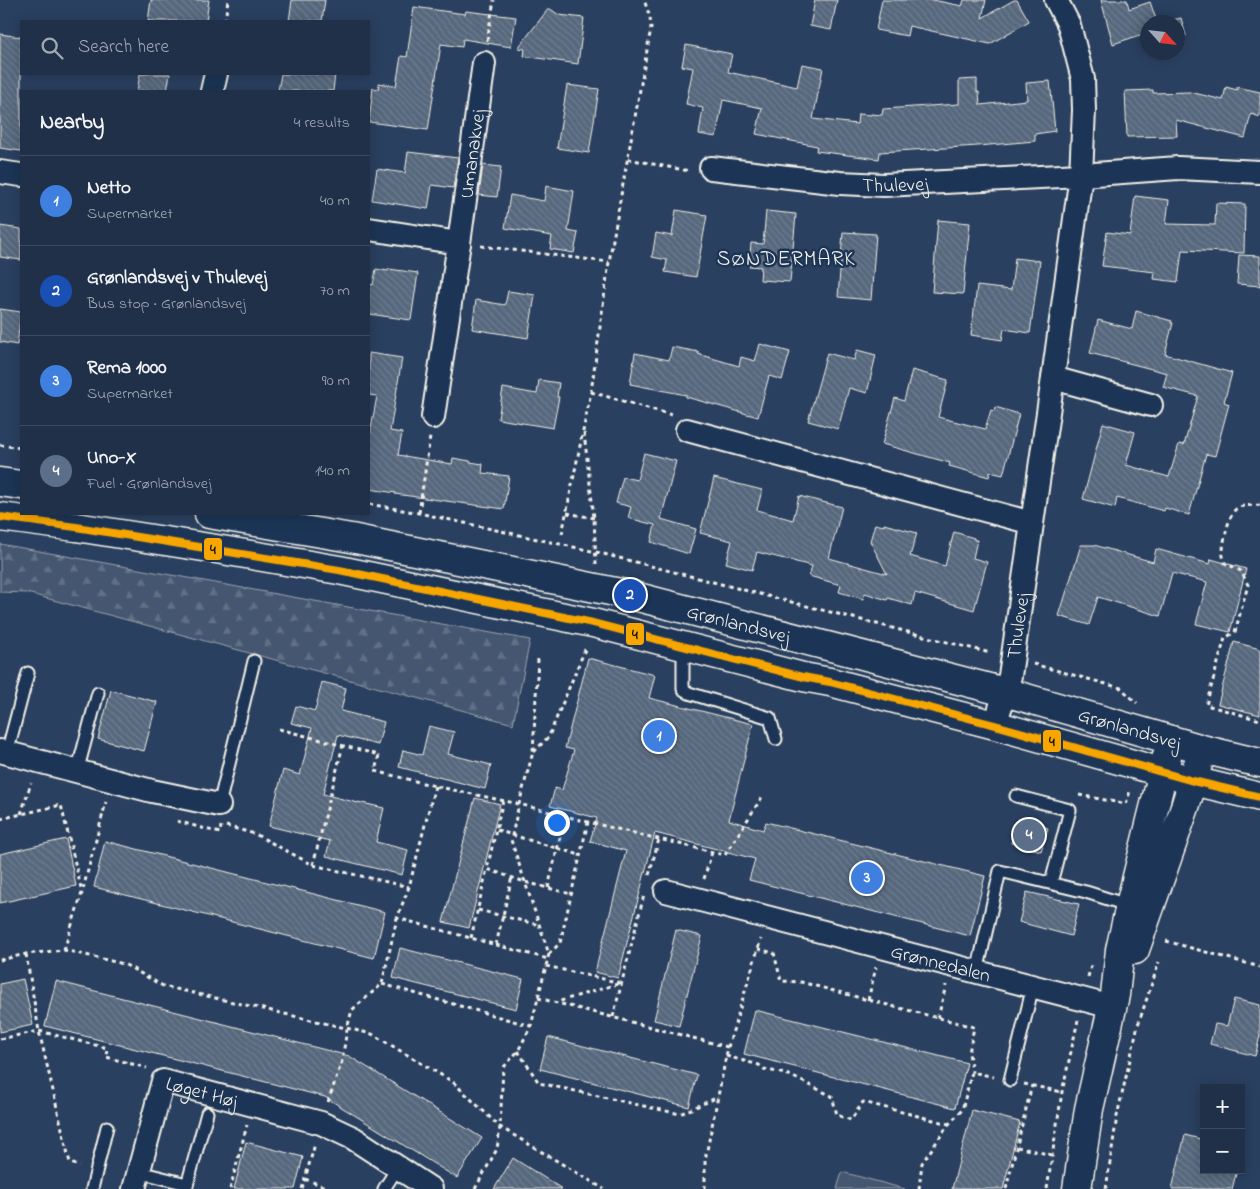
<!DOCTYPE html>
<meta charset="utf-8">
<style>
:root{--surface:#203048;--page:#2d3c52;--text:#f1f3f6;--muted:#a2a9b4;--line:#3d4b60;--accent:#8bbbb9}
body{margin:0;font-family:"Indie Flower",sans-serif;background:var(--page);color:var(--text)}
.controls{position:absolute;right:15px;bottom:15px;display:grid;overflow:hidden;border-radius:0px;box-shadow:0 2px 12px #0003}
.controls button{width:45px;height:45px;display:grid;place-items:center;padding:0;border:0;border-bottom:1px solid var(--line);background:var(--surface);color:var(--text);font:25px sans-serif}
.compass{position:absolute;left:1140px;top:15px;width:45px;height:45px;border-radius:50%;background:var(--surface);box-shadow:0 2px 12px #0003;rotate:117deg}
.you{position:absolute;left:556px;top:822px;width:18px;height:18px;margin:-12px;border:4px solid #fff;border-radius:50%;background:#1a73e8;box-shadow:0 0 0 8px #1a73e833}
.badge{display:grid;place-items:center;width:32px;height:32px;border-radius:50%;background:var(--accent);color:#fff;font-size:16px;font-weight:700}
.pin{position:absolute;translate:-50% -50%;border:2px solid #fff;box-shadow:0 1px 5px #0006}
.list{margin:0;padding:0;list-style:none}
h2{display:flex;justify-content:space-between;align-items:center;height:65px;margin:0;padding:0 20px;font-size:21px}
h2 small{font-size:16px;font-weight:400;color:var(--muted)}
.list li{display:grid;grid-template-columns:32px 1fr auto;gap:15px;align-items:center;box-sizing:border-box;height:90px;padding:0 20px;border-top:1px solid var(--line)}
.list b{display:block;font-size:19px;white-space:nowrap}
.list p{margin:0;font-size:16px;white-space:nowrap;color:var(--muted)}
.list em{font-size:16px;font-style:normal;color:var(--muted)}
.icon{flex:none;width:28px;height:28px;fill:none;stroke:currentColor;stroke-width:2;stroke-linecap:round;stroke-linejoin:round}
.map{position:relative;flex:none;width:1260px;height:1189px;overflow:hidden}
.search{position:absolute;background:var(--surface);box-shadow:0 2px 12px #0003;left:20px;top:20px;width:350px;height:55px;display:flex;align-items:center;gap:12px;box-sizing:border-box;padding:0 18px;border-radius:0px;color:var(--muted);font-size:19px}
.panel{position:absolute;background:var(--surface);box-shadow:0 2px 12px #0003;left:20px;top:90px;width:350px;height:425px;border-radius:0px}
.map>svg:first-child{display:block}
.forest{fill:url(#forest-firs);stroke:#9ca4ac}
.pitch{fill:#445771;stroke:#9ca4ac}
.building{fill:url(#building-back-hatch);stroke:#f4f1e8}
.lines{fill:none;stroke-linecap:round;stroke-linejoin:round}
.service-casing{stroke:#f4f1e8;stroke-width:15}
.minor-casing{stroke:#f4f1e8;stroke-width:26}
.tertiary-casing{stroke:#f4f1e8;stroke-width:31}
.path{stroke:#f4f1e8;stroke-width:3;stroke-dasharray:4 4;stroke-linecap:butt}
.service{stroke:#1d3557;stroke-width:11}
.minor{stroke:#1d3557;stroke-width:22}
.tertiary{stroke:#1d3557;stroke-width:28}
.bus-1-casing{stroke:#1d3557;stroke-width:11}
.bus-1{stroke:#f7a600;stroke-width:8}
.labels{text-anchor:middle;stroke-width:5;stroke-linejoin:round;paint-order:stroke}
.street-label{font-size:20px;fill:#f4f1e8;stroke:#1d3557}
.neighbourhood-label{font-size:21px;letter-spacing:1px;fill:#f4f1e8;stroke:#1d3557}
.line-badge{stroke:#1d3557;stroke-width:2}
.pale-badge-label{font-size:14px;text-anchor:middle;font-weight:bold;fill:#111}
</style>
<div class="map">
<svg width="1260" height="1189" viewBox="0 0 1260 1189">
<defs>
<pattern id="forest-firs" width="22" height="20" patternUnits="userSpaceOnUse" patternTransform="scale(1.25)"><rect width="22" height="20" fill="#445771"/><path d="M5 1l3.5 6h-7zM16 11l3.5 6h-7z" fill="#607085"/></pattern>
<pattern id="building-back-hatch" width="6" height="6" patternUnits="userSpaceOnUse" patternTransform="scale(1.25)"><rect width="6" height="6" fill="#56677d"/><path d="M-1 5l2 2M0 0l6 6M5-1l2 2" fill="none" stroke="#6f7d8f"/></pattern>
</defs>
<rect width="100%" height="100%" fill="#2a4060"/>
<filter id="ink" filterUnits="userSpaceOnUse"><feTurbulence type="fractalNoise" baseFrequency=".02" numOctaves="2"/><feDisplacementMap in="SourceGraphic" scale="10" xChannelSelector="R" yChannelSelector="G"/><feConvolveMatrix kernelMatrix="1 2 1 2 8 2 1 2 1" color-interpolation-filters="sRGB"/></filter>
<g filter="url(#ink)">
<path class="forest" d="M0,544L530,640L513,724L27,593L0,592Z"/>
<path class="pitch" d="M842,1172L905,1189H837Z"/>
<path class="building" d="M151,0H209L206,21H148Z
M292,0H325L322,21H289Z
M815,0H837L831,30L810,26Z
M882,0H933L962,6L964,0H986L982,18L1014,0H1017L1029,21L990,44L909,26L907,36L876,30Z
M1101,0H1127L1129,9L1150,2L1157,22H1148V39L1146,33L1113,44Z
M414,7L465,14L466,11L516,17L511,47L463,39L462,47L441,44L428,130L369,122L373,88L378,89L379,83L396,86L401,56L407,57Z
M549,8L559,15L584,18L578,64L524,56L525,49L518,48Z
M1181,18L1186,36L1179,38L1180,42L1178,43V22H1165Z
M0,34L21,37V151L0,148Z
M686,45L732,54L728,72L797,87L802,64L823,68L813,119L857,124L858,114L871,115V114L882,115L883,109L959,104V80L977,79V92H979L980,105L1027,100L1026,83L1050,81L1055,131L1035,134V141L978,146L880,152L879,159L816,151L817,146L756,134L762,108L723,100L716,137L699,134L703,108L686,104L693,68L682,66Z
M140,74H170L167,91H137Z
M281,74H335L333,91H278Z
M567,85L599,89L589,153L557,148Z
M1226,87L1237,90V87L1260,92V117L1251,114L1245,138L1176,120L1177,136L1127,137L1125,91L1153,90V93L1190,92L1223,100Z
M408,152L458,158L453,188L432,185L428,209L372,200L377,169L405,173Z
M483,165L501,167L497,197L479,195Z
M546,186L574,191L568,231L578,233L574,253L550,249L552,236L505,228L510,195L544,201Z
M1135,196L1169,200L1166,224L1215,225L1216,203L1245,204L1244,253L1182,250L1178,282L1154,279L1155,272L1102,266L1107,232L1130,235Z
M676,210L707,215L696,277L665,272L667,260L652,257L656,233L672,236Z
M766,211L796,214L790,282L760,280L761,267L749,266L751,243L763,244Z
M938,220L970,223L963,294L932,292Z
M0,226L21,229V260L0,257Z
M843,232L876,234L871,300L838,297Z
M1239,255L1260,256V286L1237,284Z
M1015,258L1040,261L1030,333L1004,329L1002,340L971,335L977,286L1011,290Z
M376,269L388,271L389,269L418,273L411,320L369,314V284L373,285Z
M508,291L535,295L528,338L472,329L476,300L505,305Z
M0,309L21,312L17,345L0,342Z
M1136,311L1172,321L1171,323H1173L1165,354L1232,373L1224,402L1229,404L1215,456L1206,454L1189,515L1165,508L1164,511L1117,498L1115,508L1083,499L1103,423L1135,432L1126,465L1169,477L1179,444L1184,445L1198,396L1163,387L1167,373L1090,353L1098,320L1132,329Z
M760,344L790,352L782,380L769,376L758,417L686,397V395L630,384L635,353L669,360L672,347L699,352L698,354L739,366L741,357L755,361Z
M857,350L876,355L867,393L849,388L838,429L808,421L827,353L854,360Z
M369,353L402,358L390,431L402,433L398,455L452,464L453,458L470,461V462L483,464L482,473L509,476L504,509L395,494L396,493L369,489V439L377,396L369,395Z
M912,370L948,380L938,417L985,429L991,410L994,411L995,407L1019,414L1003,475L990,472L989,477L949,466L950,463L882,444L895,398L904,401Z
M539,380L559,383L557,397H559L553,428L498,419L503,388L537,394Z
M644,453L676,461L661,519L696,529L689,554L651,542L655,525L628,518L631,507L616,503L623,477L637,480Z
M714,478L762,490L757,510L793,520L799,496L842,507L829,558L887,574L870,541L875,524L884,526V524L917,533L910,556L945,566L954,532L974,538V540H977L973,558L987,562L974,610L915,593L912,605L888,598L887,600L865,593L863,599L839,592L841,585L809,576L812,566L757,552L752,570L726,563L732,541L700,533Z
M1081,545H1094L1153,562L1156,549L1210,564L1211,559L1246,569L1230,632L1196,624L1207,582L1172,573L1160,616L1098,597L1089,625L1059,616Z
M1234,642L1260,649V715L1218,704Z
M588,658L655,675L649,698L753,724L729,820L763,830L766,822L985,876L970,936L749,880L755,859L655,833L618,978L595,972L626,851L590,841L597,818L550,806L555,788L562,790L574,750L565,748Z
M322,682L346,688L341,711L384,722L378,745L338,735L323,794L358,803V802L384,808L376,842L408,850L402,875L326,856L330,841L269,826L283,770L300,775L312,728L291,723L296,706L315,711Z
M111,690L157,702L144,751L98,739Z
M429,726L454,732L448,754L491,765L485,789L399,767L403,750L422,755Z
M475,798L500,804L469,928L443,922Z
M1018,819L1048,828L1041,851L1011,843Z
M66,839L76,886L0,903V854Z
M105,841L385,912L374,958L94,887Z
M1027,892L1079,904L1071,936L1019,922Z
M676,930L702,936L679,1026L654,1020Z
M400,948L523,979L516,1009L393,978Z
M23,979L33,1025L0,1032V984Z
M56,981L349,1056L482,1138L457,1178L325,1097L45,1026Z
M1234,999L1260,1005V1036L1255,1056L1210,1044L1215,1024L1227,1026Z
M755,1010L967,1063L955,1108L744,1054Z
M548,1037L697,1075L689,1107L540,1069Z
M972,1110L1020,1122L1003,1189H952Z
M1185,1135L1204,1140V1170H1237L1232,1189H1172Z
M246,1142L303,1157L295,1189H234Z
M513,1158L562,1189H494Z"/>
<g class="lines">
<defs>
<path id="service" d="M683,646V689L689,693L770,718L776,739
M7,753L28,673
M77,772L98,693
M1016,796L1070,810L1051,883
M219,805L254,661
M977,972L1000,871L1086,892L1130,906
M1010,1080L1033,986
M139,1172L187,1184
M92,1189L107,1127
M186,1189L207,1113
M384,1189L398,1167"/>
<g id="minor">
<path d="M212,91L216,74"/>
<path id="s1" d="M711,168L840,183L884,185L1081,175L1178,168L1260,172"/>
<path d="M0,172L21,175"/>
<path d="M369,229L459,243"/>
<path d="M1053,378L1151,405"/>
<path id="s2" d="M433,417L459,243L484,63"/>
<path d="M687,430L1032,523"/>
<path id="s3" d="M995,725L1010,676L1053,378L1081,175L1084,110L1083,79L1069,25L1056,0"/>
<path d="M0,751L152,791L219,805"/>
<path id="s4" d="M666,891L1112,1007"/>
<path id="s5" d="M134,1189L163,1081L321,1123L353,1138L431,1189"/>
</g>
<g id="tertiary">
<path d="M0,482L21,485"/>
<path id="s6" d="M209,514L351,538L630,595L1005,692L1202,749L1260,763"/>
<path d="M0,517L76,527L216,549L339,570L593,623L803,677L830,682L995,725L1193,781L1260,797"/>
<path d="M1135,950L1185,807L1198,764"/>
<path d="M1077,1189L1089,1109L1115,995L1120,950L1130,905L1167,756"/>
</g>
</defs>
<use href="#service" class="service-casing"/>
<use href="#minor" class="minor-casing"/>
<use href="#tertiary" class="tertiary-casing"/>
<path class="path" d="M225,21L228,0
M487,41L494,0
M628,159L689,171
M481,246L609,262
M591,392L672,415
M584,433L594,518L596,564
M0,445L21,448
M369,504L419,513L596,552L990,653
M1260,505C1252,506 1243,504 1236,509C1229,514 1223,542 1223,551C1222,555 1224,559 1225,563L1241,571L1248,585L1235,632L1225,638L1206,705L1260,720
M419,513L430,437
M567,513L594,518
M562,534L591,392L609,262L651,28L650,17L644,0
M1033,664L1121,688L1137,703
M279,729L379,755L375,771L435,786L519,804L588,822L725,855L762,797
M534,752L549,736L586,647
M435,786L409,887L397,918L548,959
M1079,795L1126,804L1130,791
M503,800L487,869L525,882L571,894
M21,814L31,783
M0,819L61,805L82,892
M177,821L220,833L221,826
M226,826L255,834L313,865L409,887
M497,830L512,835L580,855
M313,865L343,745
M649,875L659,839
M704,879L712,852
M548,888L565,816
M478,910L539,925
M471,938L487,869
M1166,941L1260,967
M496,945L512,877
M758,949L774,953L781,981L801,982L868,1000L974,1027L969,1053L972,1072
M64,950L82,893L106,802
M26,954L39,1031L70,1163L80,1166
M549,954L560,943L588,822
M0,960L26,954L64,950L124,964L163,986L372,1034L453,1082L500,1127L604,1189
M546,966L621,983L557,1002
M1088,977L1092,962
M382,984L531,1026
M538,998L728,1047
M868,1000L876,967
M613,1017L644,895
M938,1018L946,985
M0,1039L39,1031L107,1048L106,1057L147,1068
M518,1051L539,1083L680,1114L718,1097
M726,1056L759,1065L764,1069L789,1075L832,1096L837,1115L851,1120L863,1102L949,1124
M1024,1084L1062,1092
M328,1102L342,1061L347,1029L352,1010L382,984L397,918
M1017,1147L1052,1155
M305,1179L330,1189
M230,1189L247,1125
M302,1189L315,1144
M475,1189L497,1149L500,1127L503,1068L518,1051L531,1026L549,954L511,840L519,804L533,752L538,659
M705,1189V1160L728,1047L761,939
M919,1189L922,1163L949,1124L962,1110L972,1072L994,1077
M1006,1189L1032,1085
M1047,1189L1062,1092L1078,1020
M1106,1189L1117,1116L1138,1025L1159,962"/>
<use href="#service" class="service"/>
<use href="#minor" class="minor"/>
<use href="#tertiary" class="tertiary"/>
<defs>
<path id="bus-1" d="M0,517L76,527L339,570L593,623L803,677L830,682L995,725L1193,781L1260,797"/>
</defs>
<use href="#bus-1" class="bus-1-casing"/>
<use href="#bus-1" class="bus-1"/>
</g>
</g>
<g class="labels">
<g class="street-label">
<text dy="7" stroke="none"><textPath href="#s2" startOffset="266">Umanakvej</textPath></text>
<text dy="7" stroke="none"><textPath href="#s1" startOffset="185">Thulevej</textPath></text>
<text dy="7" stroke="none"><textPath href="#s6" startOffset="541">Grønlandsvej</textPath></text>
<text dy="7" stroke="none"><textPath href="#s3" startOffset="102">Thulevej</textPath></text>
<text dy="7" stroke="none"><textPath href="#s6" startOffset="946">Grønlandsvej</textPath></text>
<text dy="7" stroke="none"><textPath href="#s4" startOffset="284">Grønnedalen</textPath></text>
<text dy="7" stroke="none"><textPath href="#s5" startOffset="152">Løget Høj</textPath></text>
</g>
<g class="neighbourhood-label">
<text x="786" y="265">SØNDERMARK</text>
</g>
</g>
<g class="line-badge">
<rect x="203" y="537" width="20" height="24" rx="5" fill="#f7a600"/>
<rect x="625" y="622" width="20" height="24" rx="5" fill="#f7a600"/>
<rect x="1042" y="729" width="20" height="24" rx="5" fill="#f7a600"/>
</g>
<g class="pale-badge-label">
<text x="213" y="554">4</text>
<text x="635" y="639">4</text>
<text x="1052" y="746">4</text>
</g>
</svg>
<div class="controls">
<button>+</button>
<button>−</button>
</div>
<svg class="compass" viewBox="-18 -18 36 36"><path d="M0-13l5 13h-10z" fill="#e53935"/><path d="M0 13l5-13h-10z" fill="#a2a9b4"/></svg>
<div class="you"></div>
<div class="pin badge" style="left:659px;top:736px;background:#3f7fe0">1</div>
<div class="pin badge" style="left:630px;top:595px;background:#1a4fb4">2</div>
<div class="pin badge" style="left:867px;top:878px;background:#3f7fe0">3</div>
<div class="pin badge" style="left:1029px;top:835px;background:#5c6f8a">4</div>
<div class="search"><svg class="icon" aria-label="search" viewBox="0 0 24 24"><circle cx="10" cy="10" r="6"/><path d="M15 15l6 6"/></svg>Search here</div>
<section class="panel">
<h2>Nearby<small>4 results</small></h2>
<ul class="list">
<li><span class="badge" style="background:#3f7fe0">1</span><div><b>Netto</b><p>Supermarket</p></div><em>40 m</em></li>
<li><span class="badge" style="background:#1a4fb4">2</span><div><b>Grønlandsvej v Thulevej</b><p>Bus stop · Grønlandsvej</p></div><em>70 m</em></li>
<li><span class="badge" style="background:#3f7fe0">3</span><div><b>Rema 1000</b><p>Supermarket</p></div><em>90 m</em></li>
<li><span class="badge" style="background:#5c6f8a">4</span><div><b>Uno-X</b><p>Fuel · Grønlandsvej</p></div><em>140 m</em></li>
</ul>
</section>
</div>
